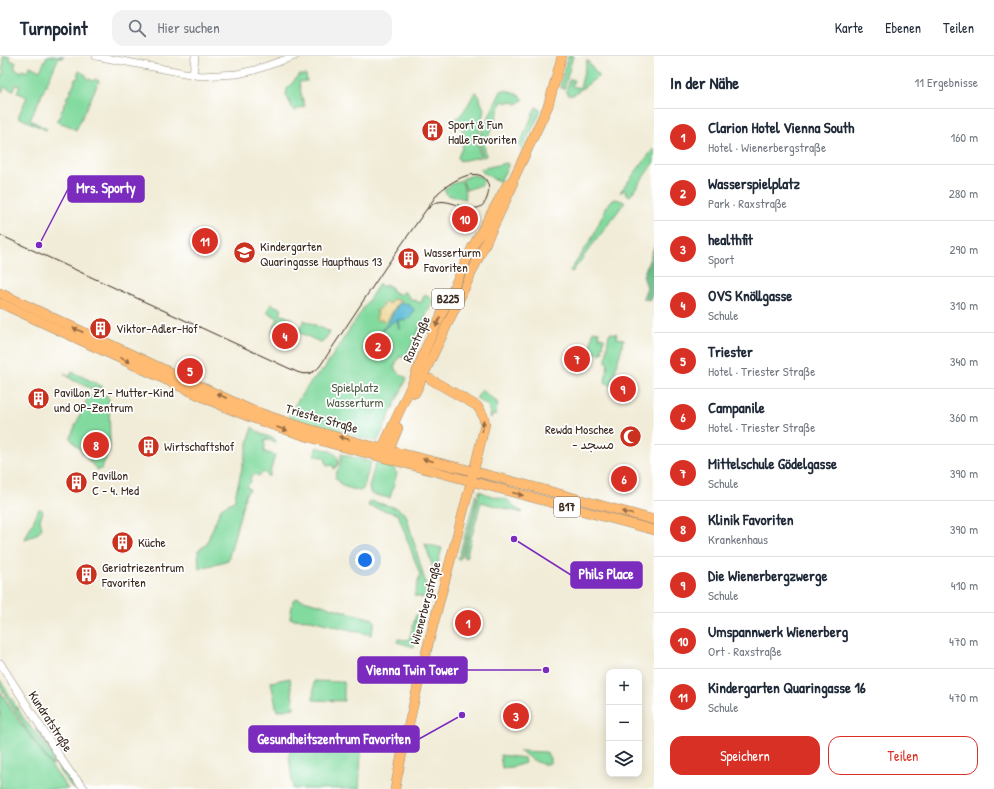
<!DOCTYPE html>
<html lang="de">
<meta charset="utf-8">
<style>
:root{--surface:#fff;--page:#f2f2f3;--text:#1f2937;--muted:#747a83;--line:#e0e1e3;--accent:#d93025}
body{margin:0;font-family:"Patrick Hand","Playpen Sans Arabic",sans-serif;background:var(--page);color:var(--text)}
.controls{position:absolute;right:12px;bottom:12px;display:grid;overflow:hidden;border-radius:8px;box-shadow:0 2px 10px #0003}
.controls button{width:36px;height:36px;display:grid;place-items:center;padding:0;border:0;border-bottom:1px solid var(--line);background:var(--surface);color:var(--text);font:20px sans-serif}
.you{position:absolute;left:365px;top:504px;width:14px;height:14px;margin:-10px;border:3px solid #fff;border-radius:50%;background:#1a73e8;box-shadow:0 0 0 6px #1a73e833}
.badge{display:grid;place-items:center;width:26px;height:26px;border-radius:50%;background:var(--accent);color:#fff;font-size:13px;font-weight:700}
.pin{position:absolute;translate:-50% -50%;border:2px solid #fff;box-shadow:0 1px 4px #0006}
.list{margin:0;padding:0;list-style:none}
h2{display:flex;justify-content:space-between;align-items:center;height:52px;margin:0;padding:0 16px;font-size:17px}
h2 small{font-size:13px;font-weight:400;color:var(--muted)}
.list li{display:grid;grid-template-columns:26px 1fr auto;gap:12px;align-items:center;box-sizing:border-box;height:56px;padding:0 16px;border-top:1px solid var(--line)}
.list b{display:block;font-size:15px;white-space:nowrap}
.list p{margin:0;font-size:13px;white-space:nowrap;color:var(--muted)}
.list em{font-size:13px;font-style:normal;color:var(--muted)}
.actions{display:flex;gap:8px;padding:12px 16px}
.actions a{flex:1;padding:9px 0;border:1px solid var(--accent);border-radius:12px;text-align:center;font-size:14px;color:var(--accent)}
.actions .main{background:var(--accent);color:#fff}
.icon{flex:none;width:22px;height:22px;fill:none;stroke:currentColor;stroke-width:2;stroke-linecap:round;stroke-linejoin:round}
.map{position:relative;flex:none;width:654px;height:733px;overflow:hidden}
header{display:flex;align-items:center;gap:24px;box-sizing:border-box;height:56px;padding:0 20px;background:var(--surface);border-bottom:1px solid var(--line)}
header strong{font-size:19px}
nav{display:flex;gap:22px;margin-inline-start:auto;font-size:14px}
.search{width:280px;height:36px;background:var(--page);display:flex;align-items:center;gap:10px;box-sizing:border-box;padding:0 14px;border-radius:12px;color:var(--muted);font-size:15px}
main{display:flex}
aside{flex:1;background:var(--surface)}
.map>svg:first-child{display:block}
.green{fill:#82da9f;stroke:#5e825e}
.forest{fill:#69ba86;stroke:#527252}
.sand{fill:#eeda9e;stroke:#94825e}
.water{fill:#57bad6;stroke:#49727a}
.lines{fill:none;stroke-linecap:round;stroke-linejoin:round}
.tertiary-casing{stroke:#968b7a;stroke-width:8}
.primary-casing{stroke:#968b7a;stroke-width:10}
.tertiary{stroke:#fff;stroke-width:7}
.primary{stroke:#ffbb71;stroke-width:9}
.tram{stroke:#3b2a1e;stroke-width:1}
.oneway{fill:#936b43}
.labels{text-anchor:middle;stroke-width:3.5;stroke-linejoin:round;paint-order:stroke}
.shield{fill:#fff;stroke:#766a62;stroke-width:1}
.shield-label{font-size:12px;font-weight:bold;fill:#3b2a1e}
.poi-label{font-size:13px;fill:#3b2a1e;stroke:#fff;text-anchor:start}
.street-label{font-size:13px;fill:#3b2a1e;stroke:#fff}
.park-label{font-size:13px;fill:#505f45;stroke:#fff}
.leader{fill:none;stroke:#7b2cbf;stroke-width:1.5}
.callout-dot{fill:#7b2cbf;stroke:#fff;stroke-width:1.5}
.callout{fill:#7b2cbf;stroke:#7b2cbf;stroke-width:1.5}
.callout-label{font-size:14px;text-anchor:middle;font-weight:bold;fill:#fff}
</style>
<header>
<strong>Turnpoint</strong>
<div class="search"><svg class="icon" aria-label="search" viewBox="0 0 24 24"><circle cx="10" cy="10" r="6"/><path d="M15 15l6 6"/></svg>Hier suchen</div>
<nav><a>Karte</a><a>Ebenen</a><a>Teilen</a></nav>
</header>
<main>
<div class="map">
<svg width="654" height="733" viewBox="0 0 654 733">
<rect width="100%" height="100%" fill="#fff"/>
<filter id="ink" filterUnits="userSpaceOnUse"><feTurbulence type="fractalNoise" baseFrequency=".025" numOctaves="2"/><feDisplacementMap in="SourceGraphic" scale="8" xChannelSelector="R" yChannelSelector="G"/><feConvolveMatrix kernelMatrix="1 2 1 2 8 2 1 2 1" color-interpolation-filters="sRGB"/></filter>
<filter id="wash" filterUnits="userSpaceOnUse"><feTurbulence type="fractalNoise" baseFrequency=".012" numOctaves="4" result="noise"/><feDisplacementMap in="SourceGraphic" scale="16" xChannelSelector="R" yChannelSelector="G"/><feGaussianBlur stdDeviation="0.9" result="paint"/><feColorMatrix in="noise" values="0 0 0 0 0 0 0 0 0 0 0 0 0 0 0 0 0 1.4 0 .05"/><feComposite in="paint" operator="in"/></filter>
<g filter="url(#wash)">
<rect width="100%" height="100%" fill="#f1ecd7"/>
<path class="green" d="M4,0H10L9,3L16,7L14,12L22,16L23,14L27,16L30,10L40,15L47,0H64L63,2L59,1L30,64L47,73L46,74L18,61L27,41L17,36L20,30L16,29L13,35L5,31L2,36L0,35V19H2L4,15L2,14L4,6L2,5Z
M568,0H573L564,33L561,32V29H560Z
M587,4L599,20L573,39H569L566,35L570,23L574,24L572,30L580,32Z
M79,15L86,19V21L93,25L95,23L99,25L76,74L72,72V71L56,65L57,63H59L61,55H62L64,51L63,50L68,43L66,42L68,39H70L72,35L70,34L75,27L74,26L75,23H77L79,19L77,18Z
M299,19H306L307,25L299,26L302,42L305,50L294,55L286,39L287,33Z
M504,34L513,36L524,43L517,48L510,45L508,47L502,45L494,68L484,89L486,100L482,101L479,82L501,35Z
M476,35L484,53L480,74L474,86L478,88L480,101L460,105L458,101L462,92L464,83L461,68L456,65L452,67V65C464,59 469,46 476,35Z
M536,51L540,53V57L522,94L519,90Z
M654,92V106L630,140L625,138L626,135L623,134L622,136H620Z
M506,107L508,108V110L500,125H497L498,124L495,123V124L481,115V113Z
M473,119L481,121L484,124L481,129L466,134L462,123Z
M460,124L463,128L466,143L447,139L444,133Z
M616,143L625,146L572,216L570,215L591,184L607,150L611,145Z
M379,228L384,231L386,228L391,231L392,235L401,239L403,236H405L411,243L421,247L425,238L433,245L406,301H399L394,311L399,317V318L407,322L377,386L290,362L289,358C299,342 309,326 324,313Z
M271,248L282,253L280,258L292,263L284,281L272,276L278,262L267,256Z
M304,264L330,276L322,287L298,276Z
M593,275L599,276V281L604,282L603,291H602L601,294H603V296L600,298L590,295Z
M611,277L617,278L616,282L624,283L611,330L605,326L608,306H606C607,296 607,287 609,278Z
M72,316L102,330L104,332L102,334L94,330L92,333L71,323L64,317L70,320Z
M482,334L498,347L495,360L492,359L491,362L488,350L477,343V341Z
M96,338L104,341L106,338L109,344L110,388L109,396L101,413L97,414L70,382L87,343Z
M252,371L261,378L275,383V386L265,383L264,387L265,388L264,396L275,399L269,420H267L264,416L258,420L255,418L250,421L251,426L247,430L250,434L246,437L228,504L199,513L198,494L206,489L221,452L234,445Z
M317,391C326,394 336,394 339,405L338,409L334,413L333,409L327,410L325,402L314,399Z
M341,398L371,406L363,433L360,435L342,430L338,424L335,422C337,411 342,413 341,398Z
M377,407L394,412L395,415L397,417L390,442L371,438L369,432L375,408Z
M479,435L489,439L508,444L517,453L523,456L522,457L481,446L466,502L463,501L478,445Z
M476,438L477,444L461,502L458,504Z
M370,445L397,452L406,459L427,532L426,542L414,540L420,519L398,458L368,450Z
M39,453H41L43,456L40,463L42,472L36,479L25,483Z
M425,488L442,492L436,514H434Z
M296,542L373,563L375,566L371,579L311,564L292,563L290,562L293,544Z
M416,559L422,561L414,591L397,586L398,583L409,584Z
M290,622L294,652L277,655L271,626Z
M0,624L22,660L51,699L54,709L51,708L26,673L0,630Z
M314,625L344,626V645L313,644Z
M0,635L19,665L68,733H0Z
M37,672L57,702L66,718L77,732L73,733L58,712L52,698L35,673Z
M322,686L355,689L359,691L361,696L359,733H293L289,699L291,691L298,687Z
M519,695L546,696L550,702V707C541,712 528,700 519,695Z
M500,699L524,702L525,707L512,711L502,712Z"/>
<path class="forest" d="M654,191V207L652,210L654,212V236L649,244L643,242L647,231L643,220Z"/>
<path class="sand" d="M392,243L402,245L398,247L386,266L380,263L379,265H377L376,262L378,258L376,256L378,253H379L383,250L382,249L386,246L387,248L390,247Z"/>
<path class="water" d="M402,247L409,248L414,254L410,262L405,265L399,263V273L397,264C391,266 388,270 383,273V281L380,287L377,286L376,292L380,295L379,296L371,292L372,290L375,291L376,289L375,286L380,283L381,274L387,269L398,248Z"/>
</g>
<g filter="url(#ink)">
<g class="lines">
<defs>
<path id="tertiary" d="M96,0L200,20L237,18L255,14L295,0
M193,19L195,0
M0,607L60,701L70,716L85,733"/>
<path id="primary" d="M0,237L249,353C321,380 397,396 472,415C533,430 593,447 654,464
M0,247L218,348C254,364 291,376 329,387L654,474
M415,337L512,131L513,126
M380,397L413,326L424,296L472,192L507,129L513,124L548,50L562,0
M387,399L398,372
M395,733C401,698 410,664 418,629C439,542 465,456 485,368C484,360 482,356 477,350L430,323"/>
</defs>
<use href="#tertiary" class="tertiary-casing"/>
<use href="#primary" class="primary-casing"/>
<use href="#tertiary" class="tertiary"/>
<use href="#primary" class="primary"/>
<path class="tram" d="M0,179L297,316C307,320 314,317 320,310L385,212L438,137C448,128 475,109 486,124C490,130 489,136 487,142C479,165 453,142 438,146C433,147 431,150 428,153"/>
</g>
<defs><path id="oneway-solid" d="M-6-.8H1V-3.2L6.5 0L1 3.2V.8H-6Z"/></defs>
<g class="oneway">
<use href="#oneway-solid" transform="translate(438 266) rotate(115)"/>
<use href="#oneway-solid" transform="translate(78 274) rotate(-155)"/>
<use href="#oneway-solid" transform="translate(125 304) rotate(25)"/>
<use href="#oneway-solid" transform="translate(222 340) rotate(-155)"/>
<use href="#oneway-solid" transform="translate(483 370) rotate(-82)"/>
<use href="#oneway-solid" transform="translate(282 373) rotate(20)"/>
<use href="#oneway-solid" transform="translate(344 382) rotate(-164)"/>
<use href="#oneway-solid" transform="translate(428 404) rotate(-166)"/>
<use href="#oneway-solid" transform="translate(518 438) rotate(15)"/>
<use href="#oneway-solid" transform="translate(627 457) rotate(-165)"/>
</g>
</g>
<defs>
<symbol id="building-disc" viewBox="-11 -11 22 22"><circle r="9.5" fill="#c8321e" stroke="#fff"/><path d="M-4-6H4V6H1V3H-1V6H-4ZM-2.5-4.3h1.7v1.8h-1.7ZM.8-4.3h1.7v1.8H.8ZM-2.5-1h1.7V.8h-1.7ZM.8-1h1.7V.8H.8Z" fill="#fff"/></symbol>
<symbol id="school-disc" viewBox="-11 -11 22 22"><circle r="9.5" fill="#c8321e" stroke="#fff"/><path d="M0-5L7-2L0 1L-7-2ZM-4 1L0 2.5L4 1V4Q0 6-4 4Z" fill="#fff"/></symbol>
<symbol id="mosque-disc" viewBox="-11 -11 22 22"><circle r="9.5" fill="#c8321e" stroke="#fff"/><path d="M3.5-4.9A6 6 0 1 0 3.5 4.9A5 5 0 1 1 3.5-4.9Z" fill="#fff"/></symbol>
</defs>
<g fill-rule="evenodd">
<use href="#building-disc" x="420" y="62" width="25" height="25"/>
<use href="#school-disc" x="232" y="184" width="25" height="25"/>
<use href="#building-disc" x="396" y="190" width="25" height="25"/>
<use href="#building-disc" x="88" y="260" width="25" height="25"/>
<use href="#building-disc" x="26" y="330" width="25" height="25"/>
<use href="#mosque-disc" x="618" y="368" width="25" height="25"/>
<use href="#building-disc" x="136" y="378" width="25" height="25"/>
<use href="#building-disc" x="64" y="414" width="25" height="25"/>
<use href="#building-disc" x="110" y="474" width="25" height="25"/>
<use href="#building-disc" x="74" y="506" width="25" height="25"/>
</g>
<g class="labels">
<g class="shield">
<rect x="432" y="233" width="32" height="20" rx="3"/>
<rect x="554" y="441" width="26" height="20" rx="3"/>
</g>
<g class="shield-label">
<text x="448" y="247">B225</text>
<text x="567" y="455">B17</text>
</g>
<g class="poi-label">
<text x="448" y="73">Sport &amp; Fun<tspan x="448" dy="15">Halle Favoriten</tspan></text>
<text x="260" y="195">Kindergarten<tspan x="260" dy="15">Quaringasse Haupthaus 13</tspan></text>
<text x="424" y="201">Wasserturm<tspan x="424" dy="15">Favoriten</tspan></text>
<text x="116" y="277">Viktor-Adler-Hof</text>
<text x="54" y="341">Pavillon Z1 - Mutter-Kind<tspan x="54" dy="15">und OP-Zentrum</tspan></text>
<text x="614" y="378" text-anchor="end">Rewda Moschee<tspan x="614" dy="15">- مسجد</tspan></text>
<text x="164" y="395">Wirtschaftshof</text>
<text x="92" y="424">Pavillon<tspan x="92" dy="15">C - 4. Med</tspan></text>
<text x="138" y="491">Küche</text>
<text x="102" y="516">Geriatriezentrum<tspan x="102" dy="15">Favoriten</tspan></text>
</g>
<g class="street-label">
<text transform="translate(416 283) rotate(-66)" y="5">Raxstraße</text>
<text transform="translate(322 362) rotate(16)" y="5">Triester Straße</text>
<text transform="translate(425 547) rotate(-75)" y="5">Wienerbergstraße</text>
<text transform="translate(51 665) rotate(57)" y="5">Kundratstraße</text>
</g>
<g class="park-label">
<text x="355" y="336">Spielplatz<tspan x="355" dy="15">Wasserturm</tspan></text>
</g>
</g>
<path class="leader" d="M39 189L68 133M514 483L571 519M546 614L467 614M462 659L419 683"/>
<g class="callout-dot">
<circle cx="39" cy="189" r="4"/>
<circle cx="514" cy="483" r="4"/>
<circle cx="546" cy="614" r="4"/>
<circle cx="462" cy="659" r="4"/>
</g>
<g class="callout">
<rect x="68" y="120" width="76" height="26" rx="4"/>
<rect x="571" y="506" width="71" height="26" rx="4"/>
<rect x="358" y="601" width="109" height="26" rx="4"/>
<rect x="249" y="670" width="170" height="26" rx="4"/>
</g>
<g class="callout-label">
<text x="106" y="137">Mrs. Sporty</text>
<text x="606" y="523">Phils Place</text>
<text x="412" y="619">Vienna Twin Tower</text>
<text x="334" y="688">Gesundheitszentrum Favoriten</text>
</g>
</svg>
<div class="controls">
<button>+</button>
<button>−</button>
<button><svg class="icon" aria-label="layers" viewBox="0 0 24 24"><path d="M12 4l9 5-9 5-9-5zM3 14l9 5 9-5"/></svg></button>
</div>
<div class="you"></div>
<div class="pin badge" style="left:468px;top:567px">1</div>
<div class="pin badge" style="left:378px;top:290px">2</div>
<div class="pin badge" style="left:516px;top:660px">3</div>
<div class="pin badge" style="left:285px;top:280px">4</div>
<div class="pin badge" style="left:190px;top:315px">5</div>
<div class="pin badge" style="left:624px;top:423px">6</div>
<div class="pin badge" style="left:577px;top:303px">7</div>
<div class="pin badge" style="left:96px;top:389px">8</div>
<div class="pin badge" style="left:623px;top:333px">9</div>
<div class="pin badge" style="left:465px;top:163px">10</div>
<div class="pin badge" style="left:205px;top:185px">11</div>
</div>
<aside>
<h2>In der Nähe<small>11 Ergebnisse</small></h2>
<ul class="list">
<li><span class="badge">1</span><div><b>Clarion Hotel Vienna South</b><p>Hotel · Wienerbergstraße</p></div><em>160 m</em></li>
<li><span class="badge">2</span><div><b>Wasserspielplatz</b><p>Park · Raxstraße</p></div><em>280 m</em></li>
<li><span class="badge">3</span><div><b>healthfit</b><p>Sport</p></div><em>290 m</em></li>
<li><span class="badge">4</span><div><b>OVS Knöllgasse</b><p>Schule</p></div><em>310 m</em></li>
<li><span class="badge">5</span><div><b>Triester</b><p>Hotel · Triester Straße</p></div><em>340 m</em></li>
<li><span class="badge">6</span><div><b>Campanile</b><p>Hotel · Triester Straße</p></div><em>360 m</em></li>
<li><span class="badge">7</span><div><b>Mittelschule Gödelgasse</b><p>Schule</p></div><em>390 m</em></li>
<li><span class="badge">8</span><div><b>Klinik Favoriten</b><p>Krankenhaus</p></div><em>390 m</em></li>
<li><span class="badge">9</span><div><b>Die Wienerbergzwerge</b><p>Schule</p></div><em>410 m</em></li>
<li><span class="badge">10</span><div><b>Umspannwerk Wienerberg</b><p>Ort · Raxstraße</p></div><em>470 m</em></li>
<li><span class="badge">11</span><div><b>Kindergarten Quaringasse 16</b><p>Schule</p></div><em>470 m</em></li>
</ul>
<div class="actions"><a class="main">Speichern</a><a>Teilen</a></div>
</aside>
</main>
